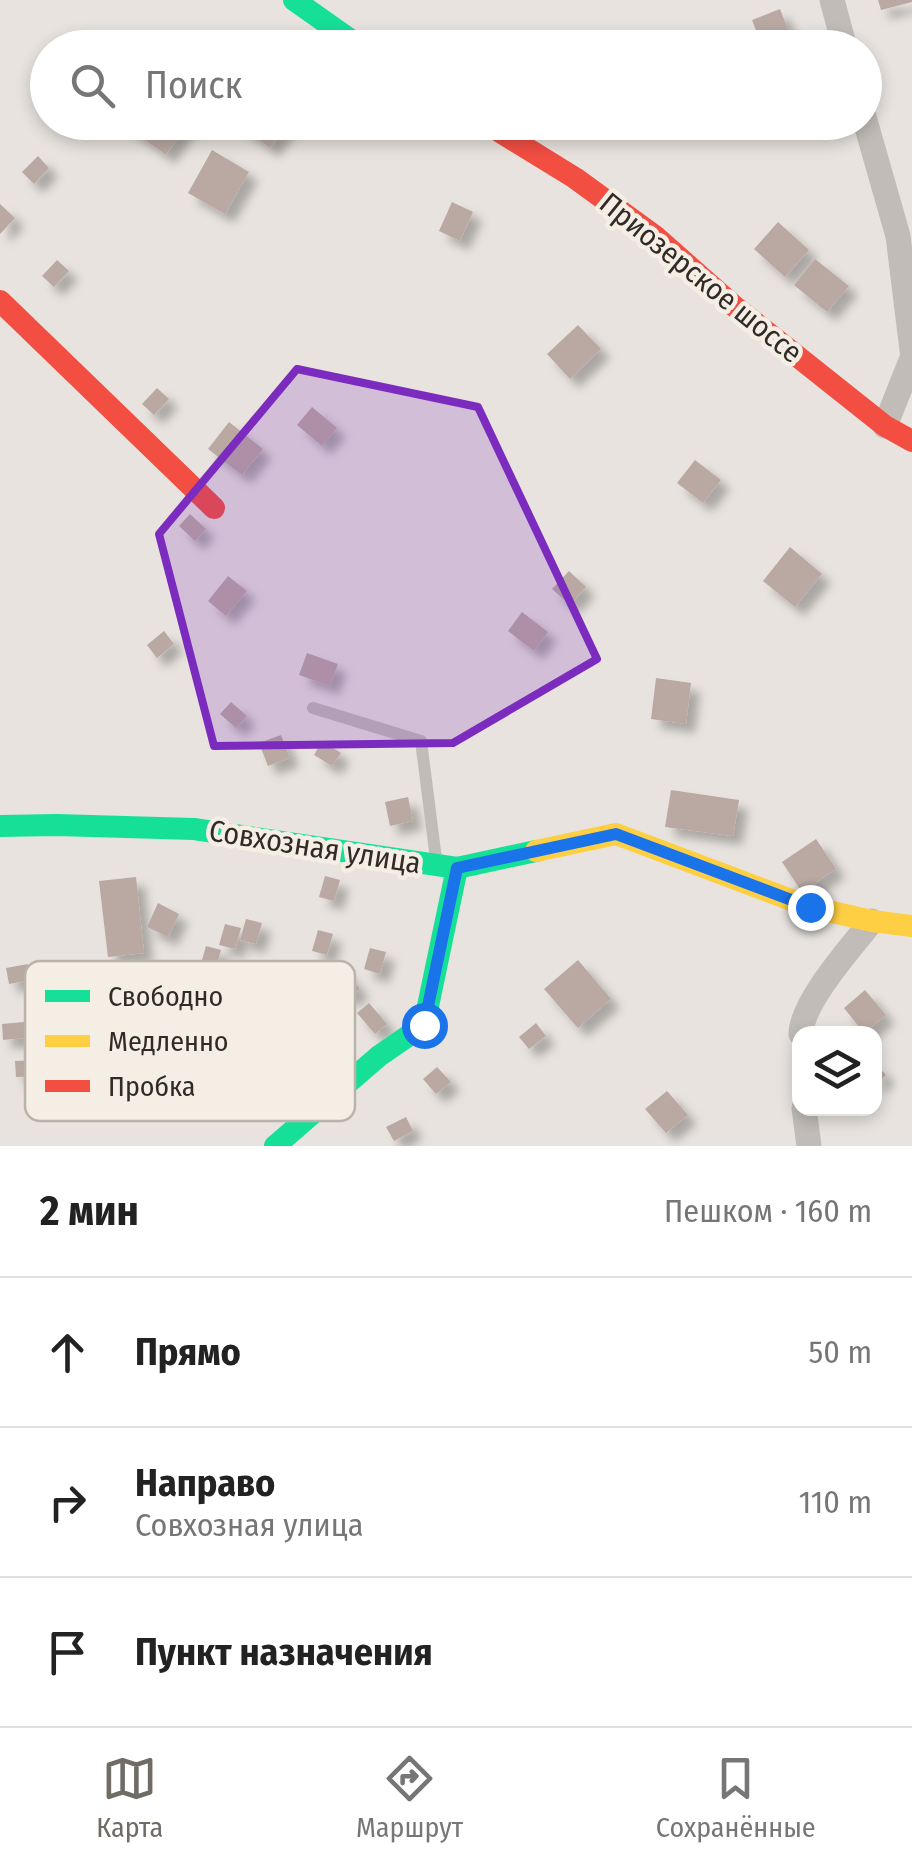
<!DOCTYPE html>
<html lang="ru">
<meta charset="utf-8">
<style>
:root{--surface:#fff;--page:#f6f6f6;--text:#222;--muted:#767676;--line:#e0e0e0;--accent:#716b66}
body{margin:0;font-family:"Fira Sans Condensed",sans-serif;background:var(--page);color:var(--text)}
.controls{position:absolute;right:30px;bottom:30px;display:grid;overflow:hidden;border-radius:20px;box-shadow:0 5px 15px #0003}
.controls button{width:90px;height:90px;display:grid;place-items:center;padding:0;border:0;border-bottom:2px solid var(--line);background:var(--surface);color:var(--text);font:50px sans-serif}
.stop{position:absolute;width:30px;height:30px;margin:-22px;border:8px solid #1a73e8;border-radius:50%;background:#fff}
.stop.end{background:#1a73e8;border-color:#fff;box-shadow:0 2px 10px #0008}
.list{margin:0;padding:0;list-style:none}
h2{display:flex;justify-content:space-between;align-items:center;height:130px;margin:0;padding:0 40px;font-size:42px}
h2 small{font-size:32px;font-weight:400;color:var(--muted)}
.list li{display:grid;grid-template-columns:65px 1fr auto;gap:30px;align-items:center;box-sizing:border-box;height:150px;padding:0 40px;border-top:2px solid var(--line)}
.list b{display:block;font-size:38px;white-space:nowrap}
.list p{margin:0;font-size:32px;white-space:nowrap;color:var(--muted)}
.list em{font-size:32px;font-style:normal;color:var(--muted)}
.icon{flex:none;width:55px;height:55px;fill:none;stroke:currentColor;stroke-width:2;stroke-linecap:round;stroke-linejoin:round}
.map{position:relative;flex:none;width:912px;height:1146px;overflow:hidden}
.search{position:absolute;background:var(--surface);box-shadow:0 5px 15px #0003;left:30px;right:30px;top:30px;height:110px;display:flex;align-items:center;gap:25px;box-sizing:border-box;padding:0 35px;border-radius:55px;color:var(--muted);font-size:38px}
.sheet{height:580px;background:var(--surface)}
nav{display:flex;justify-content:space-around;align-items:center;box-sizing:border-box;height:140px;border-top:2px solid var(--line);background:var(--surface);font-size:28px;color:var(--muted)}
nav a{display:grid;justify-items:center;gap:5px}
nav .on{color:var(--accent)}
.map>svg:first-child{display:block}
.building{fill:#b9a9a2;filter:url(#shadow)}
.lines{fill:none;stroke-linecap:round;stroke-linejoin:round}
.lane{stroke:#c1bcb7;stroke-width:12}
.street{stroke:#c1bcb7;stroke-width:25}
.fast{stroke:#16e098;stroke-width:22}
.slow{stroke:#ffcf43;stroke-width:22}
.jam{stroke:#f24e42;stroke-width:22}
.route{stroke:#1a73e8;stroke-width:12}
.marked{fill:#7b2cbf;fill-opacity:0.2;stroke:#7b2cbf;stroke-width:8;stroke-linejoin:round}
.labels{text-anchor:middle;stroke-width:9;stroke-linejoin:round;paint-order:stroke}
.street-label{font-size:30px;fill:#312a26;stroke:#f5eee4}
.key{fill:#f5eee4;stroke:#bab3ab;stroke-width:2.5}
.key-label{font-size:28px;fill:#312a26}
</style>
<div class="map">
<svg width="912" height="1146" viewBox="0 0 912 1146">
<defs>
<filter id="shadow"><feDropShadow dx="9" dy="9" stdDeviation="5" flood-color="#0004"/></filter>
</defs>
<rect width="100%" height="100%" fill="#e8e3de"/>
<path class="building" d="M878,0H912V2L881,10Z
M780,9L789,32L761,43L752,20Z
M601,34L623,48H592Z
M128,122H189L166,155L126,126Z
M240,122H289L270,148L238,125Z
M212,150L249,172L225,214L188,193Z
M38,156L49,168L34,184L22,172Z
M452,202L473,212L460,241L439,231Z
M0,204L15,218L0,234Z
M778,222L809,250L785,277L754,249Z
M815,259L849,286L827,312L794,285Z
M57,260L69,271L54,287L42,276Z
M578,325L601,349L570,379L547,354Z
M157,388L169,399L154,415L142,404Z
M312,407L337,428L322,446L297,425Z
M229,422L263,449L242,475L208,449Z
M695,460L721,480L703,503L677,483Z
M190,514L206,529L195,541L179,526Z
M790,547L822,574L795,607L763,581Z
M569,571L586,587L570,605L552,589Z
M228,576L247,591L226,616L208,601Z
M522,612L548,632L534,651L508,631Z
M164,631L174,644L157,658L147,645Z
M307,653L338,664L330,686L299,675Z
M656,678L691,683L686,724L651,719Z
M231,702L247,716L236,728L220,714Z
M281,735L290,758L268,766L259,743Z
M322,741L341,753L332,766L314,755Z
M671,790L739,800L733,836L665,827Z
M408,797L413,821L390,826L385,802Z
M816,839L836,869L802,892L782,862Z
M325,876L340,880L334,901L319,897Z
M136,877L144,953L108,957L99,881Z
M158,903L179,914L168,937L147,927Z
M246,919L262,923L256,944L240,940Z
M225,924L241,928L235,949L219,945Z
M318,930L333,934L327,955L312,951Z
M206,946L221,950L215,971L200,967Z
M370,948L386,952L380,974L364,969Z
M578,960L611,999L578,1028L544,989Z
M28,964L31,980L9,984L6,968Z
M342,967L360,989L348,999L330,978Z
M865,990L886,1015L864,1033L844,1008Z
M369,1003L387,1024L375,1034L357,1013Z
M24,1022L25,1038L3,1040L2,1024Z
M536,1023L546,1036L529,1049L519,1037Z
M37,1060L38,1076L16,1077L15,1061Z
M874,1062L886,1075L874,1086Z
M437,1067L451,1082L436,1094L423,1079Z
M667,1091L688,1115L666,1133L645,1109Z
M406,1117L413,1131L394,1141L386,1127Z"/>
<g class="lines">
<path class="lane" d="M313,708L421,741L436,859"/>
<path class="street" d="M832,0L845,48
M864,117L898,236L912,350
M885,426L912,358
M801,1034C801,1003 852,946 872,921
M804,1108L809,1146"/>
<path class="fast" d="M294,0L362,48
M0,826L57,825L194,829L457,868L536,851
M275,1146L379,1056L424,1025L457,868"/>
<path class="slow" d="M536,851L616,834L810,907L872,921L912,926"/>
<path class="jam" d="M484,122L575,178L656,237L734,306L885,426L912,441
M0,301L214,508"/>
</g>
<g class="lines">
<path class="route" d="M424,1025L457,868L616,834L810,907"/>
</g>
<path class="marked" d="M297,369L478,407L597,659L453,743L214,746L159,534Z"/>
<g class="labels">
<g class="street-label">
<text transform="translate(701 278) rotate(39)" y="10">Приозерское шоссе</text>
<text transform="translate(315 847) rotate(9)" y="10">Совхозная улица</text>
</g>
</g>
<rect x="25" y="961" width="330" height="160" rx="15" class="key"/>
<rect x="45" y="990" width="45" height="12" fill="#16e098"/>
<rect x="45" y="1035" width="45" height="12" fill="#ffcf43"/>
<rect x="45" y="1080" width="45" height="12" fill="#f24e42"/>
<g class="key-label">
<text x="108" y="1006">Свободно</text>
<text x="108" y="1051">Медленно</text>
<text x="108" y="1096">Пробка</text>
</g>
</svg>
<div class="controls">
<button><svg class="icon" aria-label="layers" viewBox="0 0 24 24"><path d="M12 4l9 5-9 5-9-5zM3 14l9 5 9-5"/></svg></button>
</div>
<div class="stop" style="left:424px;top:1025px"></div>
<div class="stop end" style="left:810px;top:907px"></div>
<div class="search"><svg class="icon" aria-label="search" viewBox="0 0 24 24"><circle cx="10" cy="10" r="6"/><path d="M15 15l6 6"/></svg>Поиск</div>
</div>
<section class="sheet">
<h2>2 мин<small>Пешком · 160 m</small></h2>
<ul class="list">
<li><svg class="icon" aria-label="ahead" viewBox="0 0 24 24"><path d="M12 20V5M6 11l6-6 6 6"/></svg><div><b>Прямо</b></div><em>50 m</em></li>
<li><svg class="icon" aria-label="right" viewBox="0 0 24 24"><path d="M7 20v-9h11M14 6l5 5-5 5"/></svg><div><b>Направо</b><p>Совхозная улица</p></div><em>110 m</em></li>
<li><svg class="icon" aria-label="arrive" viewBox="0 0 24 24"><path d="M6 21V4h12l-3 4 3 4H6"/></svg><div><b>Пункт назначения</b></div></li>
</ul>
</section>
<nav>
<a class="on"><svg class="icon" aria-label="map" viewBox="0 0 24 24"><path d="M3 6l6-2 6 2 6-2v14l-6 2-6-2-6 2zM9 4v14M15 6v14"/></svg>Карта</a>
<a><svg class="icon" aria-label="directions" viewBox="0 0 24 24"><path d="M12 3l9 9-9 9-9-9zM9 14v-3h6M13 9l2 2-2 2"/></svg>Маршрут</a>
<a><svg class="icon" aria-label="saved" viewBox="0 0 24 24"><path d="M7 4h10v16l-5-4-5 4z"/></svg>Сохранённые</a>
</nav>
